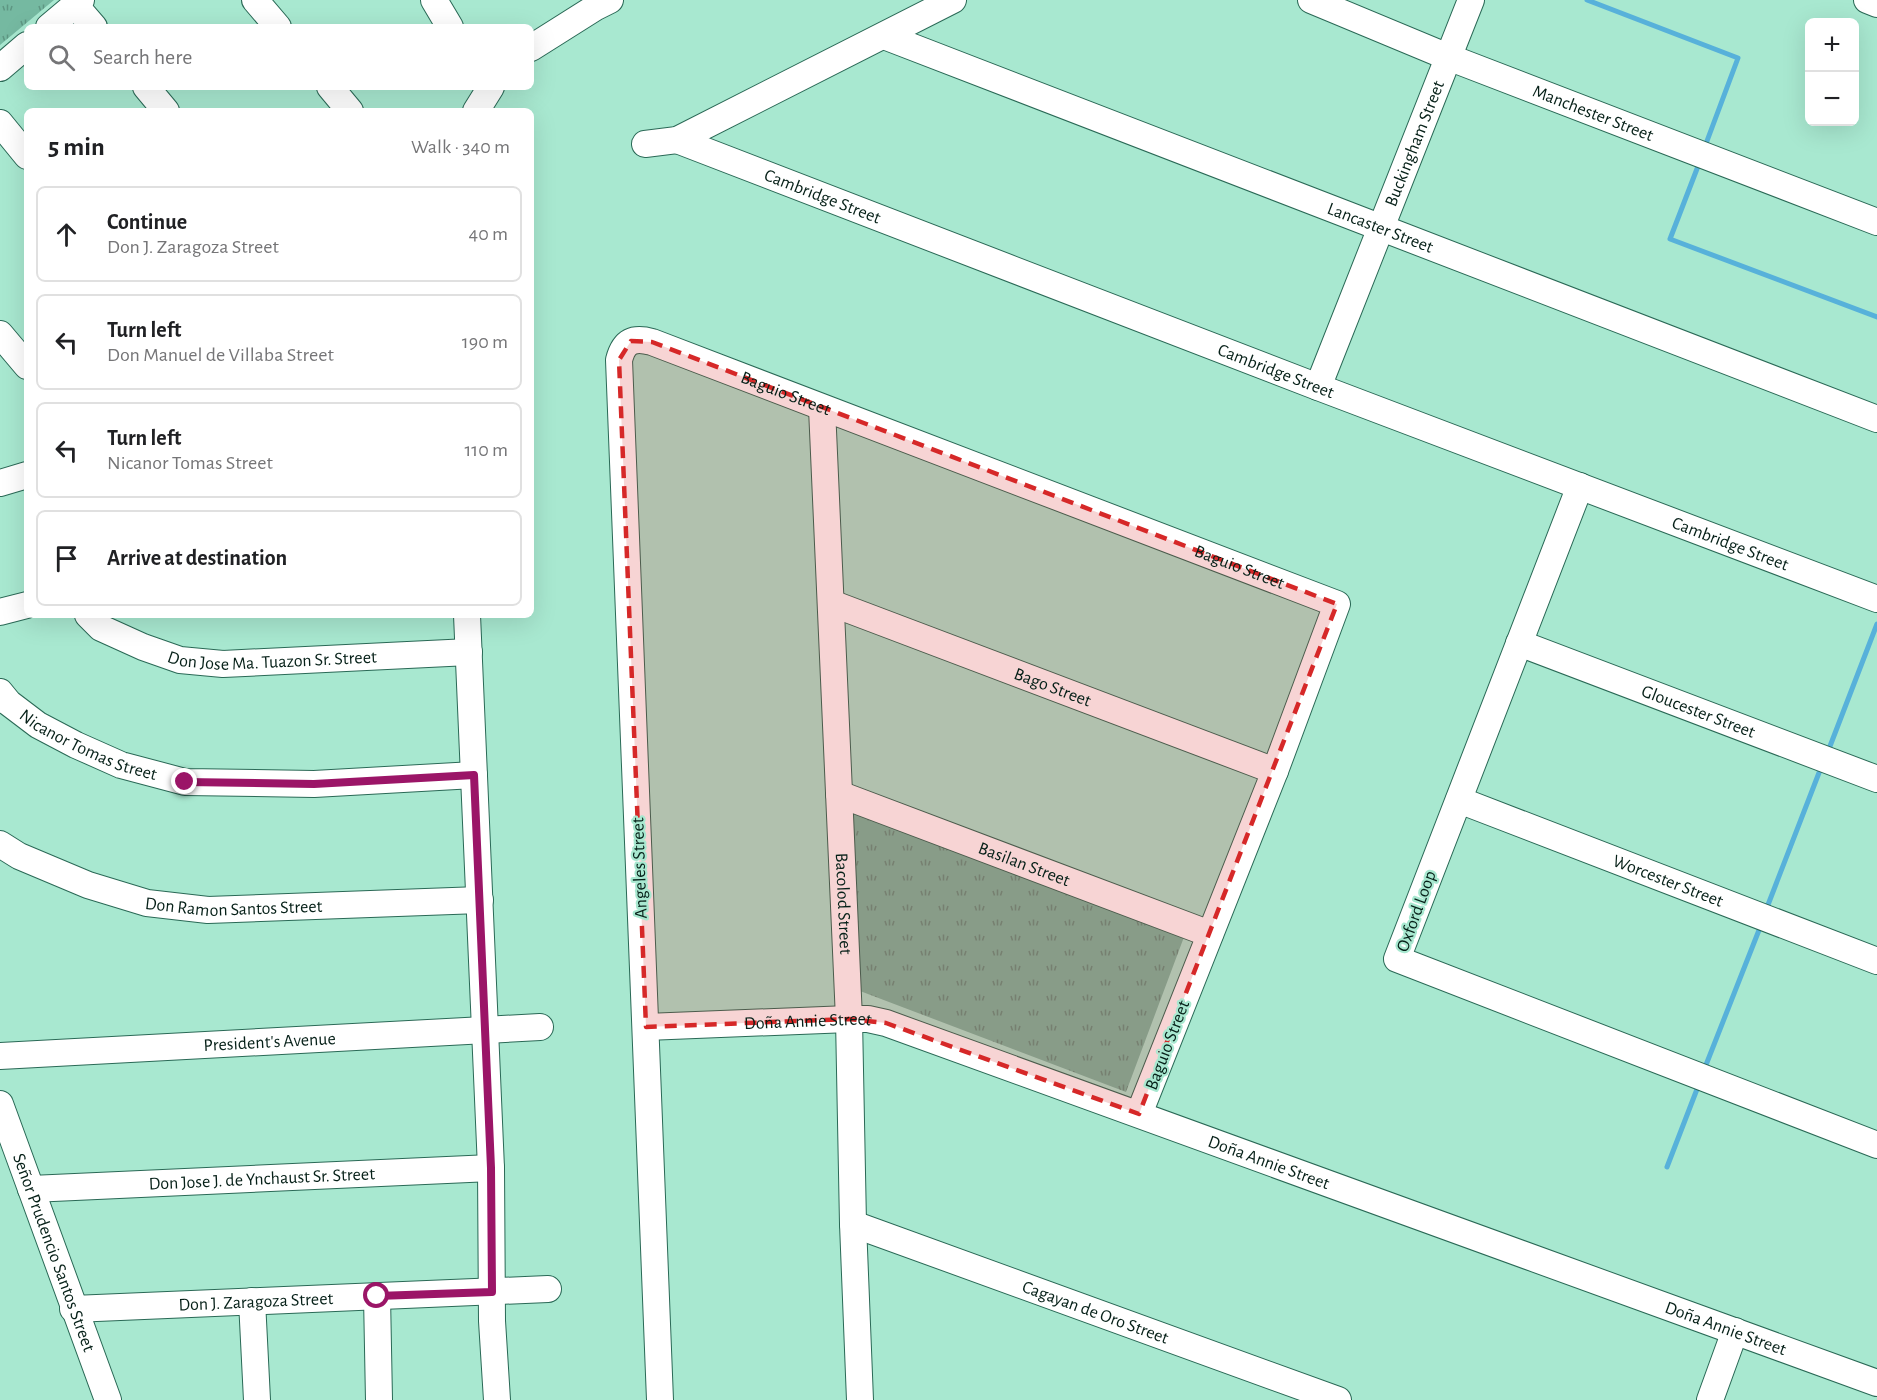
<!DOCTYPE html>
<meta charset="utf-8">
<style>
:root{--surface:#fff;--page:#f6f6f6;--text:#202124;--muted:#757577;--line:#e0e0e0}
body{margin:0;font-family:"Alegreya Sans",sans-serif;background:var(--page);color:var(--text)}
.controls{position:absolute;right:18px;top:18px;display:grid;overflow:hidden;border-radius:9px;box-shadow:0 6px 24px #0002}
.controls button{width:54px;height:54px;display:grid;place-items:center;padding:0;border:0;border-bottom:2px solid var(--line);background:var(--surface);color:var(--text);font:30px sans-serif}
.stop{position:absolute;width:18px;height:18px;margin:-14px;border:4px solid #9b1567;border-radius:50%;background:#fff}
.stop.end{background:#9b1567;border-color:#fff;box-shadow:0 2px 6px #0008}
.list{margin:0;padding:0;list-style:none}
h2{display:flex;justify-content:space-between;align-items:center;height:78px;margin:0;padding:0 24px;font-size:26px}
h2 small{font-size:20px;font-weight:400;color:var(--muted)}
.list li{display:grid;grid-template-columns:39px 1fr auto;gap:18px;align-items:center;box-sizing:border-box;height:96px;margin:0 12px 12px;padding:0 12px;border:2px solid var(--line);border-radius:9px}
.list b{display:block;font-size:22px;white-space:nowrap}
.list p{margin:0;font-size:20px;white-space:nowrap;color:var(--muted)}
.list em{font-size:20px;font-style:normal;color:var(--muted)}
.icon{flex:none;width:33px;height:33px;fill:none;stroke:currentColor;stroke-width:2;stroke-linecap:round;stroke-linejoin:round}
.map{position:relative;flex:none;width:1877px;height:1400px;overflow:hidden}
.search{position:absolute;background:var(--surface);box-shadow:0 6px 24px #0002;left:24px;top:24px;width:510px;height:66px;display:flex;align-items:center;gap:15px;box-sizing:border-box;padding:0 21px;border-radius:9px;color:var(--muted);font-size:22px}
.panel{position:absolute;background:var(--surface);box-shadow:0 6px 24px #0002;left:24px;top:108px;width:510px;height:510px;border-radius:9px}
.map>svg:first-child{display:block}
.park{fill:url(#park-tufts)}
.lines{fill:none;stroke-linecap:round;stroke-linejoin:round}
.stream{stroke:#57b1da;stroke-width:5}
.minor-casing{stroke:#2a6956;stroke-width:28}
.minor{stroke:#fff;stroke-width:26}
.route{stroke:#9b1567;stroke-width:8}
.marked{fill:#d62828;fill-opacity:0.2;stroke:#d62828;stroke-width:4.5;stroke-dasharray:12 8;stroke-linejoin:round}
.labels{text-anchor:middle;stroke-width:4.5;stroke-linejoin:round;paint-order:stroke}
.street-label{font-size:18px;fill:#062018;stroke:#a8e8d0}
</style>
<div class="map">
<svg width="1877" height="1400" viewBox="0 0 1877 1400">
<defs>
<pattern id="park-tufts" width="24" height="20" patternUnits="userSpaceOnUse" patternTransform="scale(1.5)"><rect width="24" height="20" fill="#75b9a1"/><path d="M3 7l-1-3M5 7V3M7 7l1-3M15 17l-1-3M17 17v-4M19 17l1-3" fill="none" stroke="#5e9682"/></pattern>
</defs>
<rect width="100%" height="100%" fill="#a8e8d0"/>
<path class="park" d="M0,0H54L0,45Z
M853,810L1184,937L1126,1092L860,991Z"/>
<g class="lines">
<path class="stream" d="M1587,0L1738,58L1704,149
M1700,161L1670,239L1877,317
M1827,754L1877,624
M1766,910L1822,765
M1704,1070L1761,925
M1667,1167L1699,1084"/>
<defs>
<g id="minor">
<path d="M255,0L278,27"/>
<path d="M434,0L450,27"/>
<path id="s1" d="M1311,0L1448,57L1877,222"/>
<path d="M1867,0L1877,4"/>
<path d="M75,5L94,27"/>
<path d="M49,27L81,0"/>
<path id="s2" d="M884,36L1877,419"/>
<path d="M531,48L596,7L610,0"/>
<path d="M0,68L27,45"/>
<path d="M146,87L166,111"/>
<path d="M330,87L350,111"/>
<path d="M476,111L491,87"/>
<path d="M0,123L27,156"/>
<path id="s3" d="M677,140L1318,387L1877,599"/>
<path d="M645,144L677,140L953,0"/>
<path d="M0,334L27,366"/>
<path id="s4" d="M1318,387L1471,0"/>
<path id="s5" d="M822,408L849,1019L853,1224L860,1400"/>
<path d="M0,483L27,475"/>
<path d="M1580,486L1397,959L1877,1145"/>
<path id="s6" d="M831,603L1275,771"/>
<path d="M0,612L27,605"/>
<path id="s7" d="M88,615L101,628L143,647L180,660L223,664L469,652"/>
<path d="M467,615L491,1168L492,1321L497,1400"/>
<path id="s8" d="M1519,643L1877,779"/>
<path id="s9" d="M0,692L9,703L38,725L76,745L121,765L185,782L314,784L474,775"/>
<path id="s10" d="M839,794L1210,934"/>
<path id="s11" d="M1459,800L1877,961"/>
<path id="s12" d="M0,844L19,856L88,885L147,903L208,910L480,900"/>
<path id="s13" d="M646,1027L849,1019H868L886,1023L1877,1383"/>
<path id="s14" d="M0,1056L540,1027"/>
<path id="s15" d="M0,1104L108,1400"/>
<path id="s16" d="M31,1189L491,1168"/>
<path id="s17" d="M853,1224L1338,1400"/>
<path d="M377,1296L379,1400"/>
<path d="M252,1301L257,1400"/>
<path id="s18" d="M73,1309L548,1289"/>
<path id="s19" d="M660,1400L619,360C624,341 633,337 652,342L1337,604L1275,771L1139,1114"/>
<path d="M1710,1400L1735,1331"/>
</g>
</defs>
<use href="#minor" class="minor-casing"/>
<use href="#minor" class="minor"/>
</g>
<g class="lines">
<path class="route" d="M185,782L314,784L474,775L491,1168L492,1292L377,1296"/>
</g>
<path class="marked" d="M631,341L652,342L1337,604L1139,1114L886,1023L849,1019L646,1027L619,360Z"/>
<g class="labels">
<g class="street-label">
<text dy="6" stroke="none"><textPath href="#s1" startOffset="304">Manchester Street</textPath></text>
<text dy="6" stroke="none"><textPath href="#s4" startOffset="262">Buckingham Street</textPath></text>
<text dy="6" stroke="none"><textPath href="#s3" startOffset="156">Cambridge Street</textPath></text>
<text dy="6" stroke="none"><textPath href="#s2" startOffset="532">Lancaster Street</textPath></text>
<text dy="6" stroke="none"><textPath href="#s3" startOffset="642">Cambridge Street</textPath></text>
<text dy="6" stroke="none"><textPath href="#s19" startOffset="1228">Baguio Street</textPath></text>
<text dy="6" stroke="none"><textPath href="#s3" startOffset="1128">Cambridge Street</textPath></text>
<text dy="6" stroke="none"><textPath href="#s19" startOffset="1714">Baguio Street</textPath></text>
<text dy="6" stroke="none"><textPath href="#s7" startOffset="196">Don Jose Ma. Tuazon Sr. Street</textPath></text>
<text dy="6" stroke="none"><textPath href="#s6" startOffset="237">Bago Street</textPath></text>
<text dy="6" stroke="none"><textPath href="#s8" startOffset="192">Gloucester Street</textPath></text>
<text dy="6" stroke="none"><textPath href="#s9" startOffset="105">Nicanor Tomas Street</textPath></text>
<text dy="6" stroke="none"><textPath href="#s10" startOffset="198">Basilan Street</textPath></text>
<text transform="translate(639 868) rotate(-92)" y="6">Angeles Street</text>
<text dy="6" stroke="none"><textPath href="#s11" startOffset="224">Worcester Street</textPath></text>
<text dy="6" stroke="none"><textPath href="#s12" startOffset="246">Don Ramon Santos Street</textPath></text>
<text dy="6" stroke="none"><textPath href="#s5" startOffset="496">Bacolod Street</textPath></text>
<text transform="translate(1416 911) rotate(-70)" y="6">Oxford Loop</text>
<text dy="6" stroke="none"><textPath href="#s13" startOffset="162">Doña Annie Street</textPath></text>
<text dy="6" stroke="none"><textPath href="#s14" startOffset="270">President's Avenue</textPath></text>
<text transform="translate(1167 1045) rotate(-69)" y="6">Baguio Street</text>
<text dy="6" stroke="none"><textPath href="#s13" startOffset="648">Doña Annie Street</textPath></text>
<text dy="6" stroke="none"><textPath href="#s16" startOffset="231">Don Jose J. de Ynchaust Sr. Street</textPath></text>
<text dy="6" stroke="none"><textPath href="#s15" startOffset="158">Señor Prudencio Santos Street</textPath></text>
<text dy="6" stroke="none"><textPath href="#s18" startOffset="183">Don J. Zaragoza Street</textPath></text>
<text dy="6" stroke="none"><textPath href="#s17" startOffset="258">Cagayan de Oro Street</textPath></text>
<text dy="6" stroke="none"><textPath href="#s13" startOffset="1134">Doña Annie Street</textPath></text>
</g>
</g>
</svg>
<div class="controls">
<button>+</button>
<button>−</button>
</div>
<div class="stop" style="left:377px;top:1296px"></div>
<div class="stop end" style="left:185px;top:782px"></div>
<div class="search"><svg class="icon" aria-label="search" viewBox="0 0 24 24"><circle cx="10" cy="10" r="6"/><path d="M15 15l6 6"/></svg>Search here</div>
<section class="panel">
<h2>5 min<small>Walk · 340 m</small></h2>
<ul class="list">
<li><svg class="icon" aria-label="ahead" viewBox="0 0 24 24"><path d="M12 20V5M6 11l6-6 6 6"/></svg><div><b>Continue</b><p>Don J. Zaragoza Street</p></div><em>40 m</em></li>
<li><svg class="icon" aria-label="left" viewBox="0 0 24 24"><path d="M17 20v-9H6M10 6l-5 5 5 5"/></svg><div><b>Turn left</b><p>Don Manuel de Villaba Street</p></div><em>190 m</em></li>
<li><svg class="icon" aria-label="left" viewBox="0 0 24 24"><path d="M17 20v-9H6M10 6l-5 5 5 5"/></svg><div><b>Turn left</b><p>Nicanor Tomas Street</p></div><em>110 m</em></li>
<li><svg class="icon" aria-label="arrive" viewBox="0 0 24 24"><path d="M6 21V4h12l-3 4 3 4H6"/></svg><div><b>Arrive at destination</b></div></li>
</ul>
</section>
</div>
